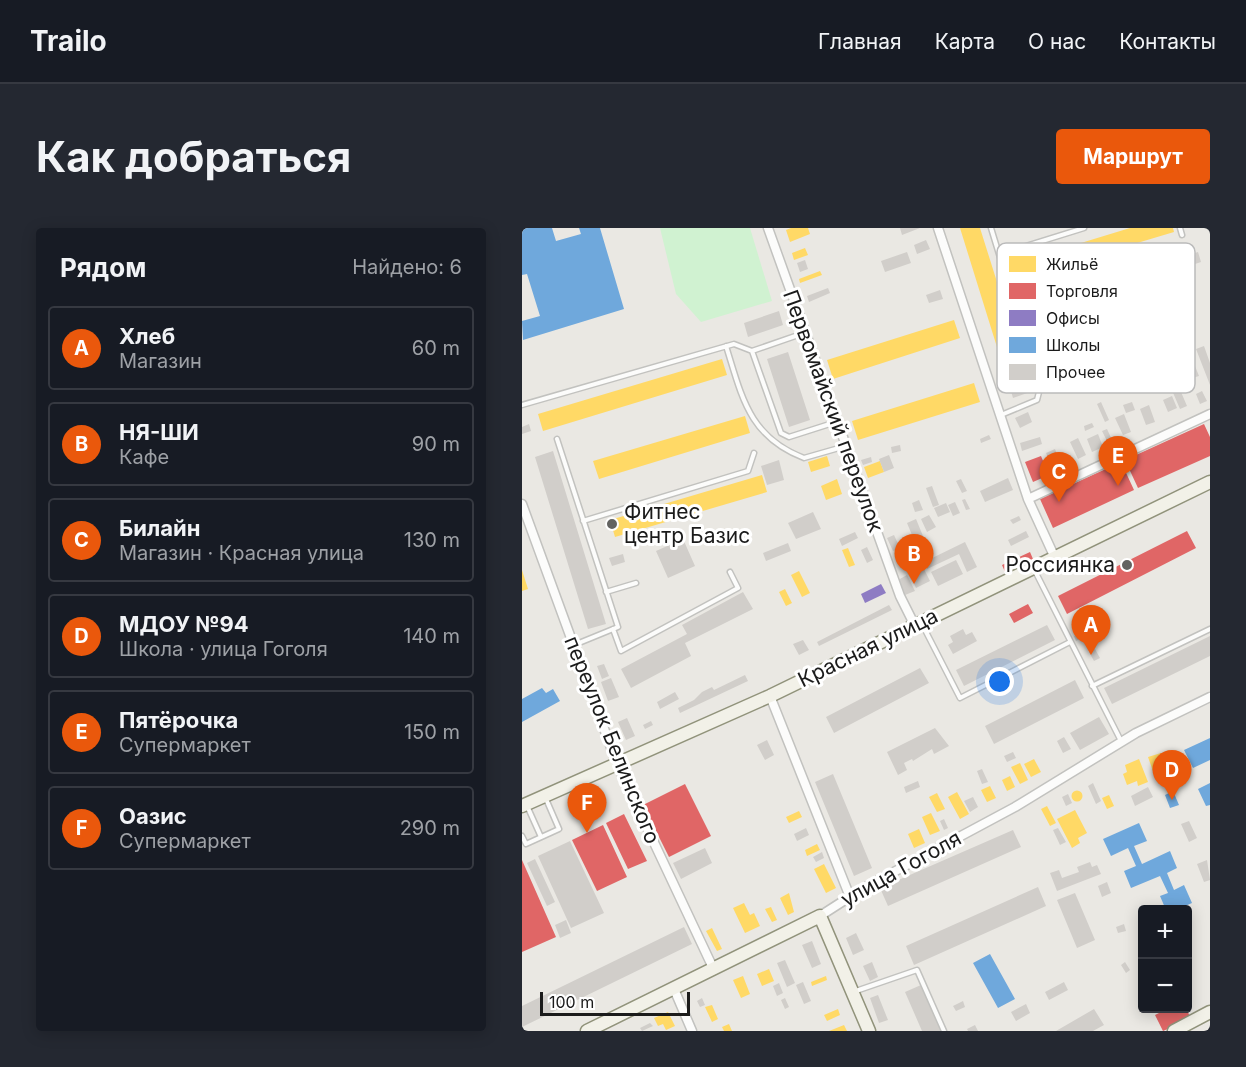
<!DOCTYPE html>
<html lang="ru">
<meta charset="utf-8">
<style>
:root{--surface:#171b24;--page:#242831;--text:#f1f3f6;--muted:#9ea1a6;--line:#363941;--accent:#ea580c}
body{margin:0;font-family:Inter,sans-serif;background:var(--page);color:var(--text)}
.controls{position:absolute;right:18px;bottom:18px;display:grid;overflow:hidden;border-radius:6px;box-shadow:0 3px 15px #0003}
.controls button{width:54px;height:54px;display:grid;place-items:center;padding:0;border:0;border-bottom:2px solid var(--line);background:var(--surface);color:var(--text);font:30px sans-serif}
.scale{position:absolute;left:18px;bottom:15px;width:150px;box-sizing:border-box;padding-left:6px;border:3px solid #1b1b1b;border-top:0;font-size:16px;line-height:21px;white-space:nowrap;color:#1b1b1b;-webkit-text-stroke:4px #fff;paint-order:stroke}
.you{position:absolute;left:478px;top:454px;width:21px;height:21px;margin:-15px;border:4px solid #fff;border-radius:50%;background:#1a73e8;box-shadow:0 0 0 9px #1a73e833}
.badge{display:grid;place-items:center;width:39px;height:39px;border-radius:50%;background:var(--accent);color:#fff;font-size:20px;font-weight:700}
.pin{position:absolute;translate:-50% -50px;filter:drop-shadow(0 2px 3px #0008)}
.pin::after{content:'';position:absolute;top:32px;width:21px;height:18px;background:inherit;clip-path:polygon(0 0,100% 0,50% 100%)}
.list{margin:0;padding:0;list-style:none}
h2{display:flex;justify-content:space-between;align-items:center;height:78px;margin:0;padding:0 24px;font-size:26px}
h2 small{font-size:20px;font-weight:400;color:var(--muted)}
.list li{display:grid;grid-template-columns:39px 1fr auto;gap:18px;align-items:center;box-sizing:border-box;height:84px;margin:0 12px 12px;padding:0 12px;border:2px solid var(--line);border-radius:6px}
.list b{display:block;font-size:22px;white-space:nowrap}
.list p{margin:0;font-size:20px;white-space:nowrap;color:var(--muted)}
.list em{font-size:20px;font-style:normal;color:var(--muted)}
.map{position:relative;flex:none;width:688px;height:803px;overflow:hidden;border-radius:6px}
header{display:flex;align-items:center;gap:36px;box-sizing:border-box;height:84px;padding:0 30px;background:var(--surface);border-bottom:2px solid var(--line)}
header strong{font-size:28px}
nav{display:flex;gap:33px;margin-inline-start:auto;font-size:21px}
.intro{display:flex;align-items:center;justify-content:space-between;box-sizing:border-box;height:144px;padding:0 36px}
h1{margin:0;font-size:42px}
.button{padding:15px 27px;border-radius:6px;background:var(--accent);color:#fff;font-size:21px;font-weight:700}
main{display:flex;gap:36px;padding:0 36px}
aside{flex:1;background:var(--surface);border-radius:6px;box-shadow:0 3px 15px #0003}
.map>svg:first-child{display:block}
.park{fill:#d0f2d1}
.homes{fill:#ffd966}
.shops{fill:#e06666}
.offices{fill:#8e7cc3}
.schools{fill:#6fa8dc}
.building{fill:#d1ceca}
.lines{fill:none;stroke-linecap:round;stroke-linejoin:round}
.lane-casing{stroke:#c2c2bf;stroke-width:7}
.street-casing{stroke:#c2c2bf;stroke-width:11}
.secondary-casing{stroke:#91937b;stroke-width:15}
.lane{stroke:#fcfcfb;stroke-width:4}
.street{stroke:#fcfcfb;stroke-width:8}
.secondary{stroke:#f2f1e8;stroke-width:12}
.poi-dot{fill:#636361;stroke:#fff;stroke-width:2}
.labels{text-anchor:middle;stroke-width:6;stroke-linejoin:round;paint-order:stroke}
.street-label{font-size:21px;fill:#1b1b1b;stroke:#fff}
.poi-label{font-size:21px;fill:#1b1b1b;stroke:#fff;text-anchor:start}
.key{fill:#fff;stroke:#bbb;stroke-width:1.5}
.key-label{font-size:16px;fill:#1b1b1b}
</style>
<header>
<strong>Trailo</strong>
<nav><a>Главная</a><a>Карта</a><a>О нас</a><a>Контакты</a></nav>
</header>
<div class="intro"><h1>Как добраться</h1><a class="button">Маршрут</a></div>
<main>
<aside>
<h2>Рядом<small>Найдено: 6</small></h2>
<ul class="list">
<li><span class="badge">A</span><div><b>Хлеб</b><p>Магазин</p></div><em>60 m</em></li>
<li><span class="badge">B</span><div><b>НЯ-ШИ</b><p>Кафе</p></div><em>90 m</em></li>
<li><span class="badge">C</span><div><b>Билайн</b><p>Магазин · Красная улица</p></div><em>130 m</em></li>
<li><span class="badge">D</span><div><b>МДОУ №94</b><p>Школа · улица Гоголя</p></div><em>140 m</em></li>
<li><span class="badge">E</span><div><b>Пятёрочка</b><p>Супермаркет</p></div><em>150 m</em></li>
<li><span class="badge">F</span><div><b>Оазис</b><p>Супермаркет</p></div><em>290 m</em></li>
</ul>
</aside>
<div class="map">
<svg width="688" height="803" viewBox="0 0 688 803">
<rect width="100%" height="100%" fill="#eae8e3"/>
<path class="park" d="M138,0H228L250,73L179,94L154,66Z"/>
<path class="homes" d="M269,0H286L288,6L268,14L264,2Z
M438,0H458L498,127L479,132Z
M608,0H651L652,4L518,44L513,29Z
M283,20L286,27L272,32L270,25Z
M298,43L300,47L278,55L277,51Z
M432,92L438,110L311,151L305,132Z
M200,131L205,147L21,203L16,186Z
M452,155L458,174L336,212L330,193Z
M223,188L228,205L77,251L71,233Z
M305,228L308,238L289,244L286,234Z
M358,233L362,244L346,250L342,239Z
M240,247L245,264L93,309L88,292Z
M315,251L320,266L304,272L299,258Z
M326,320L333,337L327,339L320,322Z
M0,342L6,361L0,363Z
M277,343L288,365L280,369L269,347Z
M263,361L270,375L264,378L257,364Z
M639,525L646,544L633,549L626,529Z
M512,531L519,544L509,549L502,536Z
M617,531L626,554L616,558L615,553L605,557L601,546L605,544L603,537Z
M498,535L506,552L498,556L489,539Z
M488,548L493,559L485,563L480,552Z
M468,558L474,570L465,574L459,562Z
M549.5 568a5.5 5.5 0 1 1 11 0a5.5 5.5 0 1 1-11 0Z
M435,564L447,586L438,591L426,569Z
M415,565L423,581L415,584L407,569Z
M587,567L592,578L585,581L580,570Z
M525,578L534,595L528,598L519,581Z
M553,582L565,605L556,610L558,615L550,620L535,591Z
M277,583L280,589L267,595L264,589Z
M409,585L418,603L408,607L400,589Z
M397,601L403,615L392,620L386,606Z
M295,616L298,622L285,628L283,622Z
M302,636L314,660L304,665L292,641Z
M267,665L272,684L266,687L258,670Z
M222,675L228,687L232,685L238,698L223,705L211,680Z
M249,679L255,692L250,694L243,681Z
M190,700L200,721L195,723L184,703Z
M247,741L252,753L240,758L235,746Z
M221,748L228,766L219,770L211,752Z
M304,748L305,752L290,758L289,754Z
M190,777L196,791L190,794L183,779Z
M316,781L318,787L305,793L302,787Z
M146,784L153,798L144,802L141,796L136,798L132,790Z
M207,796L210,803H202L200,799Z
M322,797L325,803H307Z"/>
<path class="shops" d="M682,196L688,209V228L616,260L603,232Z
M519,228L527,247L511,254L503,234Z
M599,234L612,262L531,300L518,271Z
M665,303L674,320L545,386L536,368Z
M508,324L511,331L483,344L480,337Z
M506,376L511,385L492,395L487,386Z
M163,556L189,608L147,629L121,577Z
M102,586L125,633L106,641L84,595Z
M81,597L105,649L75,663L50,612Z
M0,632L34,709L0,724Z
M647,780H664L669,791L641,803L633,787Z"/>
<path class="offices" d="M359,356L364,365L343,375L339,366Z"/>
<path class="schools" d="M0,0H30L34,13L59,6L57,0H78L102,81L1,112L0,93L18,88L5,46L0,47Z
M20,460L24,465L31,461L38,473L0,494V471Z
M688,510V532L671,540L662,522Z
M688,555V577L684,578L676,561Z
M651,563L657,577L648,580L643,567Z
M617,595L625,613L612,618L620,636L648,623L655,640L645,645L652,662L662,657L670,675L654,682H644L638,668L646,665L638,648L609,660L602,643L614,638L606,620L589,628L581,611Z
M468,726L493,771L476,780L451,735Z"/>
<path class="building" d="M378,0H398L380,7Z
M404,12L408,21L395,26L392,17Z
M385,24L389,35L363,44L359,33Z
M676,24L679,34L673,36L670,26Z
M283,32L286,41L278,44L275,35Z
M306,60L308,65L287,74L285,68Z
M418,62L421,71L407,75L404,67Z
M257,83L261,97L226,109L222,95Z
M682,118L688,135V157L674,121Z
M266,124L288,192L267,199L245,131Z
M671,133L677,148L667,151L662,136Z
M503,147L508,164L491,170L486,153Z
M656,157L665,178L658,181L649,160Z
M680,163L685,173L678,176L674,166Z
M650,168L655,180L646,184L641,172Z
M579,174L587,192L583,194L575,176Z
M610,174L613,182L604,185L601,177Z
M627,177L633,194L624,197L618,181Z
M506,184L510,194L498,200L493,190Z
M602,186L609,204L601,207L593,190Z
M570,195L572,199L563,203L562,198Z
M7,196L9,203L0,206V199Z
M585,201L591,214L587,217L580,203Z
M576,206L581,219L570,224L565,211Z
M467,207L469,211L459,215L458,211Z
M518,209L520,216L500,223L498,215Z
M556,210L564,227L556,231L548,214Z
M378,217L379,223L370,225L369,219Z
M533,221L539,237L531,241L524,225Z
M31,223L84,396L66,401L13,229Z
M367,227L372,240L362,244L357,231Z
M349,229L350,234L341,237L339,232Z
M257,232L262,252L245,257L239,238Z
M486,250L491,262L463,274L458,263Z
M439,251L445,263L440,265L434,253Z
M410,258L417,277L411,279L404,260Z
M443,271L448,281L444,282L440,272Z
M397,272L401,282L393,284L390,275Z
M433,274L438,285L431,288L426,277Z
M424,275L428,284L416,289L412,280Z
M291,284L299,301L274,311L266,295Z
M407,287L414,299L405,304L399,291Z
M497,288L499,292L491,296L488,292Z
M394,291L401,308L392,312L385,295Z
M504,303L507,309L489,318L486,312Z
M333,304L336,310L320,318L317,311Z
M372,307L378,320L371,323L365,310Z
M161,311L173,338L146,350L134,323Z
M443,314L455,339L445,344L437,326L405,341L402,334Z
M266,315L269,323L244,333L241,325Z
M345,319L351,332L345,335L339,322Z
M101,326L103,334L90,338L87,330Z
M434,332L441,346L416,358L409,344Z
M400,337L408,353L394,360L386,343Z
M385,347L393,363L383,367L376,352Z
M221,364L231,381L163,415L169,428L109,460L99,441L165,406L160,397Z
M367,377L370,382L297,418L295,414Z
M525,397L533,412L442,458L434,442Z
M441,401L444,407L450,404L455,413L431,426L426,417L431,414L428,408Z
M560,404L562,409L554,413L552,408Z
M688,408V428L590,476L582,460Z
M281,412L287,422L277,427L271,416Z
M573,421L578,430L572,433L567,424Z
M82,436L87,448L80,451L75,438Z
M398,440L407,455L312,505L304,489Z
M223,447L226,453L158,485L156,480L172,472L180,464L190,459L192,462Z
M89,450L97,469L86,473L79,454Z
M553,452L562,470L472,516L463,498Z
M153,464L157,471L138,481L135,474Z
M577,489L587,506L558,522L548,505Z
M105,490L113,508L104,512L96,494Z
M129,493L131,497L123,501L121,497Z
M413,500L427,518L412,526L410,521L391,533L390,531L382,535L385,542L376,547L365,524Z
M542,509L549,521L541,525L535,513Z
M245,512L252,527L243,532L235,517Z
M491,524L494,530L485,534L482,528Z
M460,541L466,554L460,556L455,543Z
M311,546L350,640L332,648L293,554Z
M396,553L398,559L384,565L382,559Z
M571,555L579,573L574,576L566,558Z
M626,559L631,569L613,578L609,568Z
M546,566L550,575L544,578L540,569Z
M451,569L456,579L448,584L442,573Z
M422,591L426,600L422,602L418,593Z
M667,593L675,610L667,614L659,596Z
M284,600L287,607L275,613L272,606Z
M536,600L544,614L538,617L531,602Z
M491,602L499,619L366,678L358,660Z
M48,613L82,685L49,700L16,628Z
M183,620L190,635L159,651L151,635Z
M300,624L302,630L294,634L291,629Z
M13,631L33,674L25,678L5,635Z
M685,632L688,652L682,654L675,636Z
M568,634L570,639L575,637L579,646L535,663L528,645L537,642L540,650L557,644L555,639Z
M585,654L589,665L580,669L576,658Z
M516,659L524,678L392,737L384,718Z
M553,665L573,712L555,720L535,672Z
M44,692L49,705L38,710L33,697Z
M602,696L604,703L596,705L594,699Z
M162,699L170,716L0,799V778Z
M334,705L342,722L331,727L324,710Z
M290,713L299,736L290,740L280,717Z
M263,732L273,755L265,759L255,735Z
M350,734L356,749L348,753L341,738Z
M603,734L608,742L604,745L599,737Z
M281,754L289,773L282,776L274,757Z
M542,754L546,762L527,772L523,764Z
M257,755L261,765L255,768L251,758Z
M399,757L419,803H400L383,764Z
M356,767L366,792L357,795L348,770Z
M180,770L183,777L178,779L175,773Z
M263,770L267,779L263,781L259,772Z
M441,773L443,779L434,783L431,778Z
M504,776L508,785L494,793L489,784Z
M572,781L582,797L571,803H534Z
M128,795L131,798L120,803L118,800Z
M453,797L456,803H446L445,801Z"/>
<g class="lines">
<defs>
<path id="lane" d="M469,0L518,160L515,172L479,187
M658,0L660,7
M478,26L562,0
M499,97L665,39
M204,118C220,169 227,209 282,230L324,218
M230,123L259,205L267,209L314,194
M0,177L212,116L230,123L282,105
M35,211L96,399L52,417
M61,293L226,243L232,225
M513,343L599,513
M84,364L114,355
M400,396L438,470L548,414
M91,401L99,423L216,360L208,344
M570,458L688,401
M6,580L19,609
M0,608L4,616L37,601L24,571
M331,764L395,742L422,803"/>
<path id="street" d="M246,0L378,368L393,398
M416,0L506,271L533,330
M506,271L688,186
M0,276L95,536L192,742
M248,468L328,669
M298,688L340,661L493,579L614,505L688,469
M152,761L170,803"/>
<path id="secondary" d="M0,578L248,468L688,254
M65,803L298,688L347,803
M652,803L688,784"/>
</defs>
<use href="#lane" class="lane-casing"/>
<use href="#street" class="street-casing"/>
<use href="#secondary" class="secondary-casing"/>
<use href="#lane" class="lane"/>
<use href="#street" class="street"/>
<use href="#secondary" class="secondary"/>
</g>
<g class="poi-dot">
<circle cx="90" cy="296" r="6"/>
<circle cx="605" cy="337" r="6"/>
</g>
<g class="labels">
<g class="street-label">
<text transform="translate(311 183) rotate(70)" y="7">Первомайский переулок</text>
<text transform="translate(346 420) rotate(-26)" y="7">Красная улица</text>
<text transform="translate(90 512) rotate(68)" y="7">переулок Белинского</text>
<text transform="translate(379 641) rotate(-29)" y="7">улица Гоголя</text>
</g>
<g class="poi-label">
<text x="102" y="291">Фитнес<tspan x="102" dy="24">центр Базис</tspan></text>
<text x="593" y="344" text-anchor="end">Россиянка</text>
</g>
</g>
<rect x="475" y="15" width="198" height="150" rx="9" class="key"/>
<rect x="487" y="28" width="27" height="16" fill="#ffd966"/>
<rect x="487" y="55" width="27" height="16" fill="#e06666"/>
<rect x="487" y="82" width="27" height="16" fill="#8e7cc3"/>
<rect x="487" y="109" width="27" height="16" fill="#6fa8dc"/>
<rect x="487" y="136" width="27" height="16" fill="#d1ceca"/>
<g class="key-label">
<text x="524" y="42">Жильё</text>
<text x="524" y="69">Торговля</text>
<text x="524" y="96">Офисы</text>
<text x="524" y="123">Школы</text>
<text x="524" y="150">Прочее</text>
</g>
</svg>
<div class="controls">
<button>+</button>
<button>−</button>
</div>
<div class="scale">100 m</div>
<div class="you"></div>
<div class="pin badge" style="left:569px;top:427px">A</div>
<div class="pin badge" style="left:392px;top:356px">B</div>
<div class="pin badge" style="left:537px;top:274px">C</div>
<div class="pin badge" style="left:650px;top:572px">D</div>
<div class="pin badge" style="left:596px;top:258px">E</div>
<div class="pin badge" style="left:65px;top:605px">F</div>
</div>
</main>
